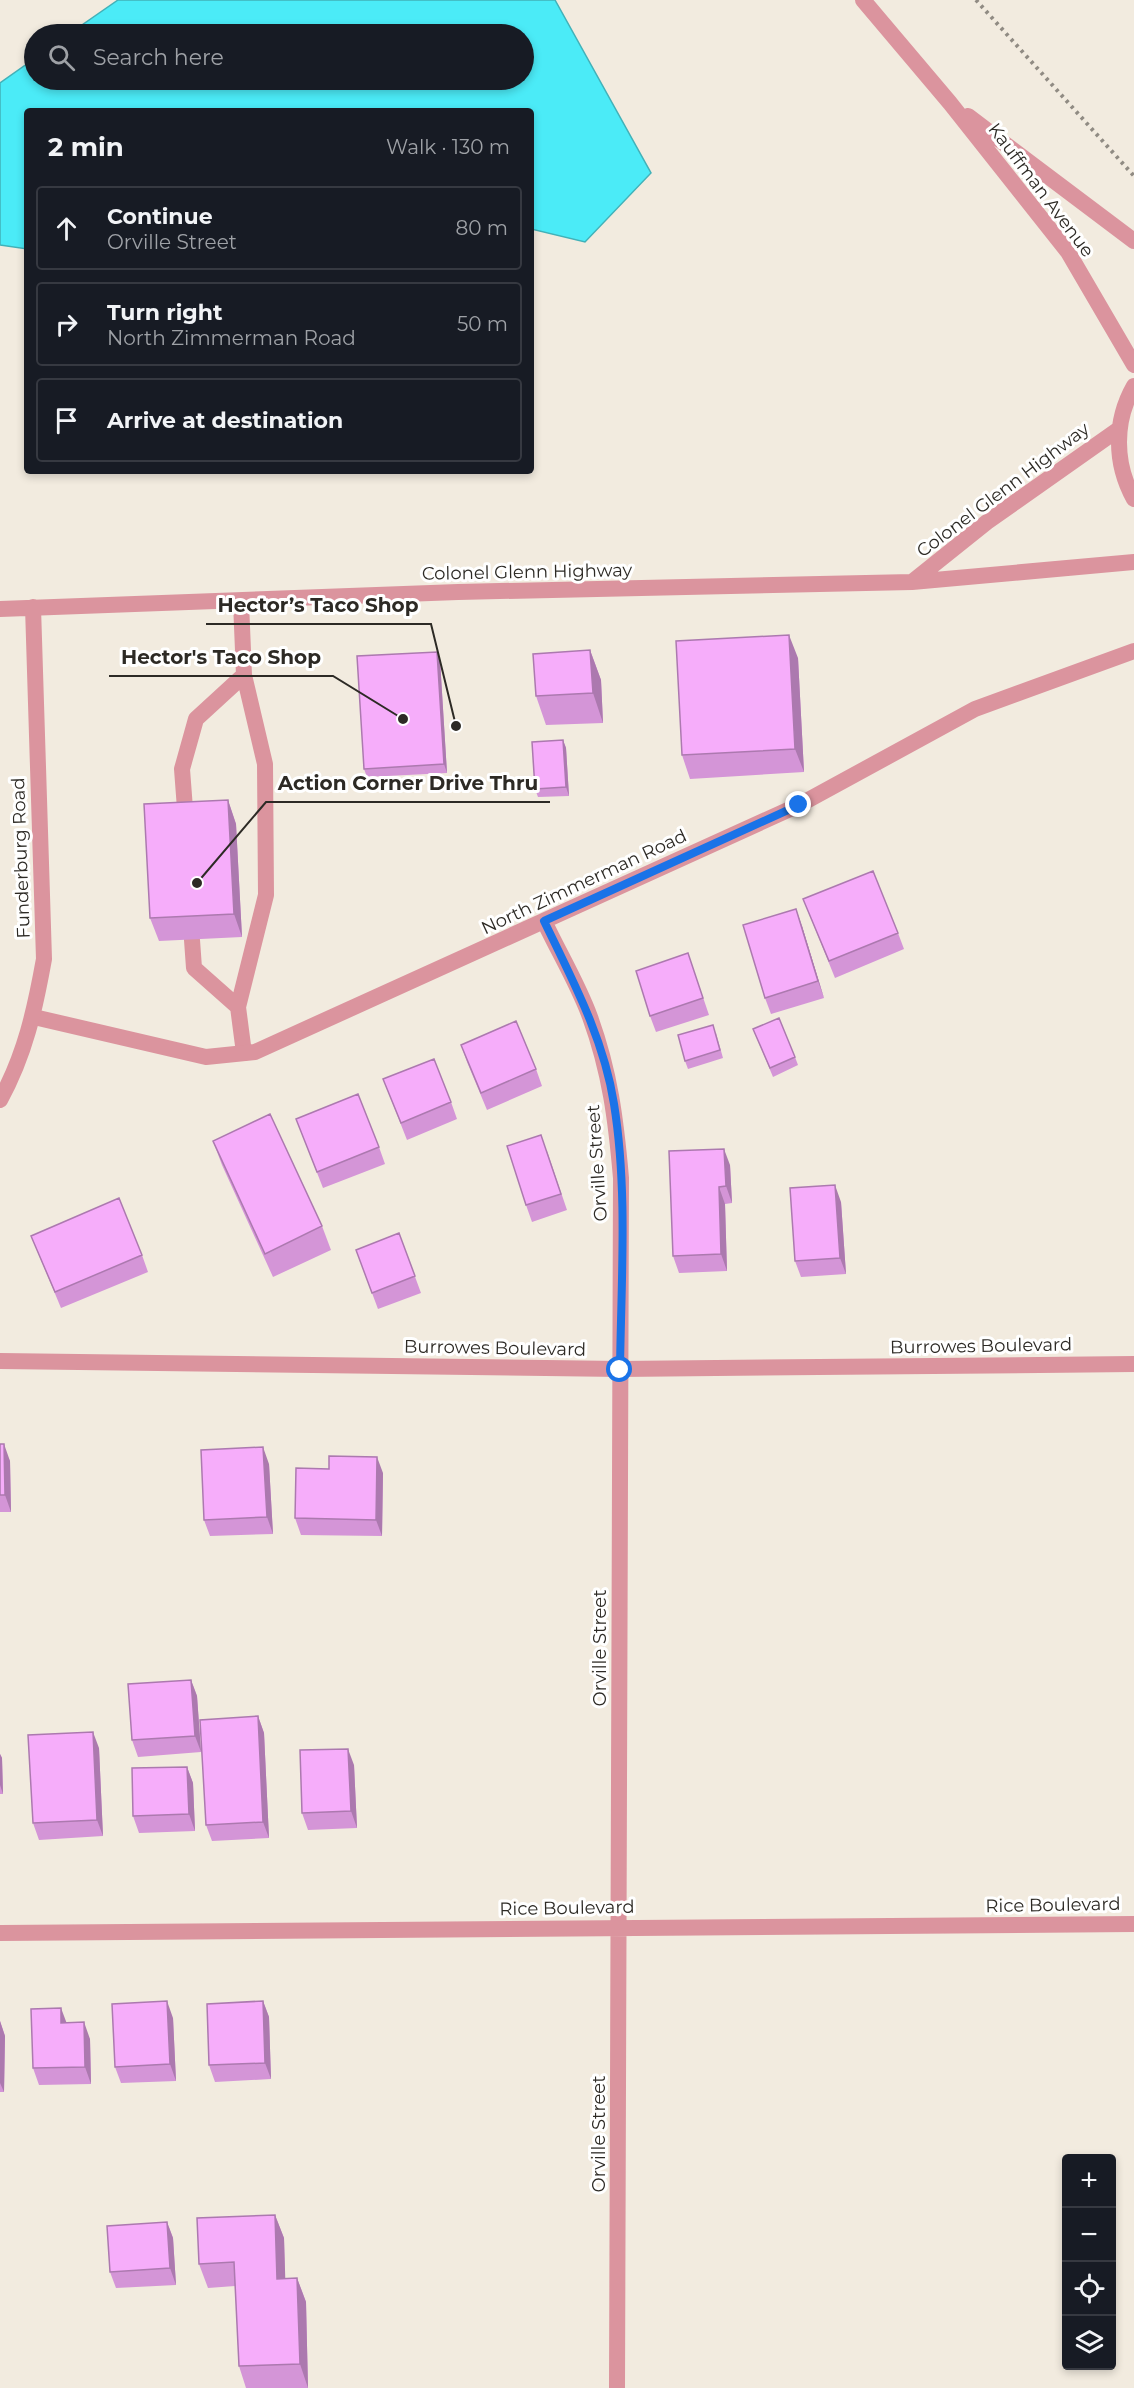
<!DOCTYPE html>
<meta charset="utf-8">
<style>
:root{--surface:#171b24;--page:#242831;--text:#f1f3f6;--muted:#9ea1a6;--line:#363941}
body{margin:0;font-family:Montserrat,sans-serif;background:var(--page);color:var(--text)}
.controls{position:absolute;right:18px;bottom:18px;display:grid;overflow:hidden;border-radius:6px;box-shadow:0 3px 9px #0003}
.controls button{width:54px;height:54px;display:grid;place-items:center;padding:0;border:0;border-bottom:2px solid var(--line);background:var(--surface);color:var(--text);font:30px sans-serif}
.stop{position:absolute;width:18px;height:18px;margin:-14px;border:4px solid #1a73e8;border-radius:50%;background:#fff}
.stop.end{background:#1a73e8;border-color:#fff;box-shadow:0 2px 6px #0008}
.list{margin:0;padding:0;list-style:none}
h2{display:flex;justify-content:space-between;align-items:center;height:78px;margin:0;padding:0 24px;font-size:26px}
h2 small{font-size:20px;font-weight:400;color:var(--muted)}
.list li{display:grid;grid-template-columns:39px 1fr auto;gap:18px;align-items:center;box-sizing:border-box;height:84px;margin:0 12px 12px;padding:0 12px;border:2px solid var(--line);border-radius:6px}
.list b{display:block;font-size:22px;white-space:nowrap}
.list p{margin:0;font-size:20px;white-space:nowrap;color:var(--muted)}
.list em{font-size:20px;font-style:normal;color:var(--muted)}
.icon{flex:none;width:33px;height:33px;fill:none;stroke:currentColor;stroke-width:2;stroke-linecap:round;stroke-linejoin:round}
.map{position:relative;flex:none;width:1134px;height:2388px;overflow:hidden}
.search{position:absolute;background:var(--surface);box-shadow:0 3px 9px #0003;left:24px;top:24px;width:510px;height:66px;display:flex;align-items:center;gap:15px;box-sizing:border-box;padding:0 21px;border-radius:33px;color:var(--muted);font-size:22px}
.panel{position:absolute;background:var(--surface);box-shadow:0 3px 9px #0003;left:24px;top:108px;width:510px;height:366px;border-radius:6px}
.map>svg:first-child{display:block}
.water{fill:#4bebf7;stroke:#42b1b8;stroke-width:1.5}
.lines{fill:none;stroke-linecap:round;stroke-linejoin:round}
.path{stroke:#908b83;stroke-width:4;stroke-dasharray:3 4.5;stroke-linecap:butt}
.service{stroke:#db949e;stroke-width:16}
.minor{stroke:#db949e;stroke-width:16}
.tertiary{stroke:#db949e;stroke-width:16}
.wall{fill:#d495d7}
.shaded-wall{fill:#ac79af}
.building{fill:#f6adfa;stroke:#ac79af;stroke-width:1.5}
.route{stroke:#1a73e8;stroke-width:8}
.labels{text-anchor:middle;stroke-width:6;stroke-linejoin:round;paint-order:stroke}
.street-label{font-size:18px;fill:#2d2a25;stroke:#fff}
.leader{fill:none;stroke:#2d2a25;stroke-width:2}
.callout-dot{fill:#2d2a25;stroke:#fff;stroke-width:2}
.callout-label{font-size:20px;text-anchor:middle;font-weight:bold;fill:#2d2a25;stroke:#fff;stroke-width:6;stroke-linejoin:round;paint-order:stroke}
</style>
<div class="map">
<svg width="1134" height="2388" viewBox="0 0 1134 2388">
<rect width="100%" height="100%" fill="#f2ebdf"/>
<path class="water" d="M118,0H555L651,173L585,242L531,229V111H27V249L0,245V83L34,59V80H524V34H69Z"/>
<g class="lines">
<path class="path" d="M976,0L1134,176"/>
<path class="service" d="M241,602L244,675L265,764L266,895L238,1007L244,1053
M186,822L182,769L196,719L244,675
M192,940L194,968L238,1007"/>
<path class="minor" d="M544,921C559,953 578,984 590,1017C610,1072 616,1120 621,1178L617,2388
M34,1017L206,1057L255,1052L799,805L975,709L1134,651
M0,1361L620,1369L1134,1364
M0,1933L1134,1924"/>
<path class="tertiary" d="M863,0L950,103L1068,252L1134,365
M968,116L1134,241
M1134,386C1114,421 1114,463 1134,499
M912,582L987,522L1119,429
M0,609L458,592L912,582L1134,562
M0,1100C25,1055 35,1009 44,959L33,607"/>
</g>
<path class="wall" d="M590,650L601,680L603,723L546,725L536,696Z
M798,658L804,772L690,779L682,755Z
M440,660L447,773L367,777L364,769Z
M563,740L566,748L569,796L538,797L535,789Z
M228,800L236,824L242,937L159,941L150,918Z
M803,899L898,933L904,949L835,978Z
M802,926L824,998L771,1014L765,998Z
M688,953L709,1015L656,1032L650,1016Z
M753,1029L795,1057L798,1065L773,1077Z
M716,1033L723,1058L688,1069L685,1061Z
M461,1045L536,1069L542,1086L487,1110L467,1062Z
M383,1079L451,1102L457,1119L407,1140Z
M296,1119L379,1147L385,1164L323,1188Z
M213,1141L322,1226L331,1250L273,1277L222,1165Z
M547,1151L567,1210L532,1222L526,1205Z
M730,1165L732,1203L725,1204L727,1271L679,1273L673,1256Z
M841,1202L846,1274L801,1277L795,1261Z
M399,1233L421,1293L378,1309L356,1250Z
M31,1236L142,1255L148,1272L61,1308Z
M0,1444L10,1461L11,1512H0Z
M269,1464L273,1534L210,1536L204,1520Z
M383,1473L382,1536L301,1535L295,1518Z
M191,1680L197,1696L201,1752L138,1757L132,1740Z
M258,1716L264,1733L269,1838L212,1841L206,1825Z
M99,1748L103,1836L39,1840L33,1823Z
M0,1754L2,1758L3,1794H0Z
M354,1765L357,1828L308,1830L302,1813Z
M187,1767L193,1783L195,1831L139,1833L133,1816Z
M263,2001L269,2017L271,2079L215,2082L209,2065Z
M173,2018L176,2081L121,2083L115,2067Z
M0,2021L5,2036L4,2092H0Z
M67,2023L90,2039L91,2084L39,2085L33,2068Z
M275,2215L284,2238L285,2278H297L306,2302L308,2388H246L239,2366L235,2286L208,2288L199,2264Z
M167,2222L173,2238L176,2285L116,2288L110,2272Z"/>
<path class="shaded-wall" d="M789,635L798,658L804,772L795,749Z
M590,650L601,680L603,723L593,693Z
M437,652L440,660L447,773L444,764Z
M563,740L566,748L569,796L566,787Z
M228,800L236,824L242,937L234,914Z
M796,909L802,926L824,998L818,981Z
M724,1149L730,1165L732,1203L726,1186Z
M835,1185L841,1202L846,1274L840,1258Z
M719,1187L725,1204L727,1271L721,1254Z
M4,1444L10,1461L11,1512L5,1495Z
M263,1447L269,1464L273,1534L267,1517Z
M377,1457L383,1473L382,1536L376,1520Z
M191,1680L197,1696L201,1752L195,1736Z
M258,1716L264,1733L269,1838L263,1822Z
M93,1732L99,1748L103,1836L97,1820Z
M348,1749L354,1765L357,1828L351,1811Z
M0,1754L2,1758L3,1794L0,1785Z
M187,1767L193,1783L195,1831L189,1814Z
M167,2001L173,2018L176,2081L170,2064Z
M263,2001L269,2017L271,2079L265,2063Z
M61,2008L67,2024L61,2023Z
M0,2021L5,2036L4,2092L0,2083Z
M84,2022L90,2039L91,2084L85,2067Z
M275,2215L284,2238L286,2302L277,2279Z
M167,2222L173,2238L176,2285L170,2268Z
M297,2278L306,2302L308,2388L300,2364Z"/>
<path class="building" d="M789,635L795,749L682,755L676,641Z
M590,650L593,693L536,696L533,654Z
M437,652L444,764L364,769L357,656Z
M563,740L566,787L535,789L532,742Z
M228,800L234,914L150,918L144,804Z
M873,871L898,933L829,961L803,899Z
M796,909L818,981L765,998L743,925Z
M688,953L703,998L650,1016L636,971Z
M779,1018L795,1057L770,1068L753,1029Z
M516,1021L536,1069L481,1093L461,1045Z
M713,1025L720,1050L685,1061L678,1035Z
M434,1059L451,1102L401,1123L383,1079Z
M358,1094L379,1147L317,1172L296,1119Z
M270,1114L322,1226L265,1254L213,1141Z
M541,1135L561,1194L526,1205L507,1146Z
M724,1149L726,1186L719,1187L721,1254L673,1256L669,1151Z
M835,1185L840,1258L795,1261L790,1188Z
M119,1198L142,1255L55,1292L31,1236Z
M399,1233L415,1276L372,1293L356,1250Z
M0,1444H4L5,1495H0Z
M263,1447L267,1517L204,1520L201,1450Z
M329,1456L377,1457L376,1520L295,1518L296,1468L329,1469Z
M191,1680L195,1736L132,1740L128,1684Z
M258,1716L263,1822L206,1825L200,1720Z
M93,1732L97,1820L33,1823L28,1735Z
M348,1749L351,1811L302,1813L300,1750Z
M187,1767L189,1814L133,1816L132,1768Z
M167,2001L170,2064L115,2067L112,2004Z
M263,2001L265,2063L209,2065L207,2004Z
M61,2008V2023L84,2022L85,2067L33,2068L31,2009Z
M275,2215L277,2279L297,2278L300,2364L239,2366L234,2262L199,2264L197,2218Z
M167,2222L170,2268L110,2272L107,2226Z"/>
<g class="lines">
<path class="route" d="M620,1370C621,1282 628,1191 614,1104C604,1039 573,981 544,921L799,805"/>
</g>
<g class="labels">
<g class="street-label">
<text transform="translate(1041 190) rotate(53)" y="6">Kauffman Avenue</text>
<text transform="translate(1003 490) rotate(-37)" y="6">Colonel Glenn Highway</text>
<text transform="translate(527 572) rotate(-1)" y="6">Colonel Glenn Highway</text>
<text transform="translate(21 858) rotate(-92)" y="6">Funderburg Road</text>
<text transform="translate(584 882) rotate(-25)" y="6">North Zimmerman Road</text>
<text transform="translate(597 1163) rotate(-94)" y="6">Orville Street</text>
<text transform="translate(981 1346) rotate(-1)" y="6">Burrowes Boulevard</text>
<text transform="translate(495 1348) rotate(1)" y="6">Burrowes Boulevard</text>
<text transform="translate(600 1648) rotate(-90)" y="6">Orville Street</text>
<text transform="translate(1053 1905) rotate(-1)" y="6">Rice Boulevard</text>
<text transform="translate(567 1908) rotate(-1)" y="6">Rice Boulevard</text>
<text transform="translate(599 2134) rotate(-90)" y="6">Orville Street</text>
</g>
</g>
<path class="leader" d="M456 726L431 624H206M403 719L333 676H109M197 883L266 802H550"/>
<g class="callout-dot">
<circle cx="456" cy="726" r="6"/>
<circle cx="403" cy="719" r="6"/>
<circle cx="197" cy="883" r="6"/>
</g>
<g class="callout-label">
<text x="318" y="612">Hector’s Taco Shop</text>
<text x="221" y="664">Hector's Taco Shop</text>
<text x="408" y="790">Action Corner Drive Thru</text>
</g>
</svg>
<div class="controls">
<button>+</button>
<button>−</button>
<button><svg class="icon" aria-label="locate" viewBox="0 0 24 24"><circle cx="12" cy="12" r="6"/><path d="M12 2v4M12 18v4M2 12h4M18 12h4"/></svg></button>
<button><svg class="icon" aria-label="layers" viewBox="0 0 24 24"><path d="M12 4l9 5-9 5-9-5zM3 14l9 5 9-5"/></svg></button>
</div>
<div class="stop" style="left:620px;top:1370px"></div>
<div class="stop end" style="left:799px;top:805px"></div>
<div class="search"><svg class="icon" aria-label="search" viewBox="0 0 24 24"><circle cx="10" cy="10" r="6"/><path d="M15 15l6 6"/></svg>Search here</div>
<section class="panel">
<h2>2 min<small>Walk · 130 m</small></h2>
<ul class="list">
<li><svg class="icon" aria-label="ahead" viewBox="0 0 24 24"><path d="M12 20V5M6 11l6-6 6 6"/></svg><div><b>Continue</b><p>Orville Street</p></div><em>80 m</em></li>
<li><svg class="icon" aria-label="right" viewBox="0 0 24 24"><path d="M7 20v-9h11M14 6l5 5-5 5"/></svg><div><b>Turn right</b><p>North Zimmerman Road</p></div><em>50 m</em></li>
<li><svg class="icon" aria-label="arrive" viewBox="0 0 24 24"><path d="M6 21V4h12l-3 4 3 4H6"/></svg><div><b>Arrive at destination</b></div></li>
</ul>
</section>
</div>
